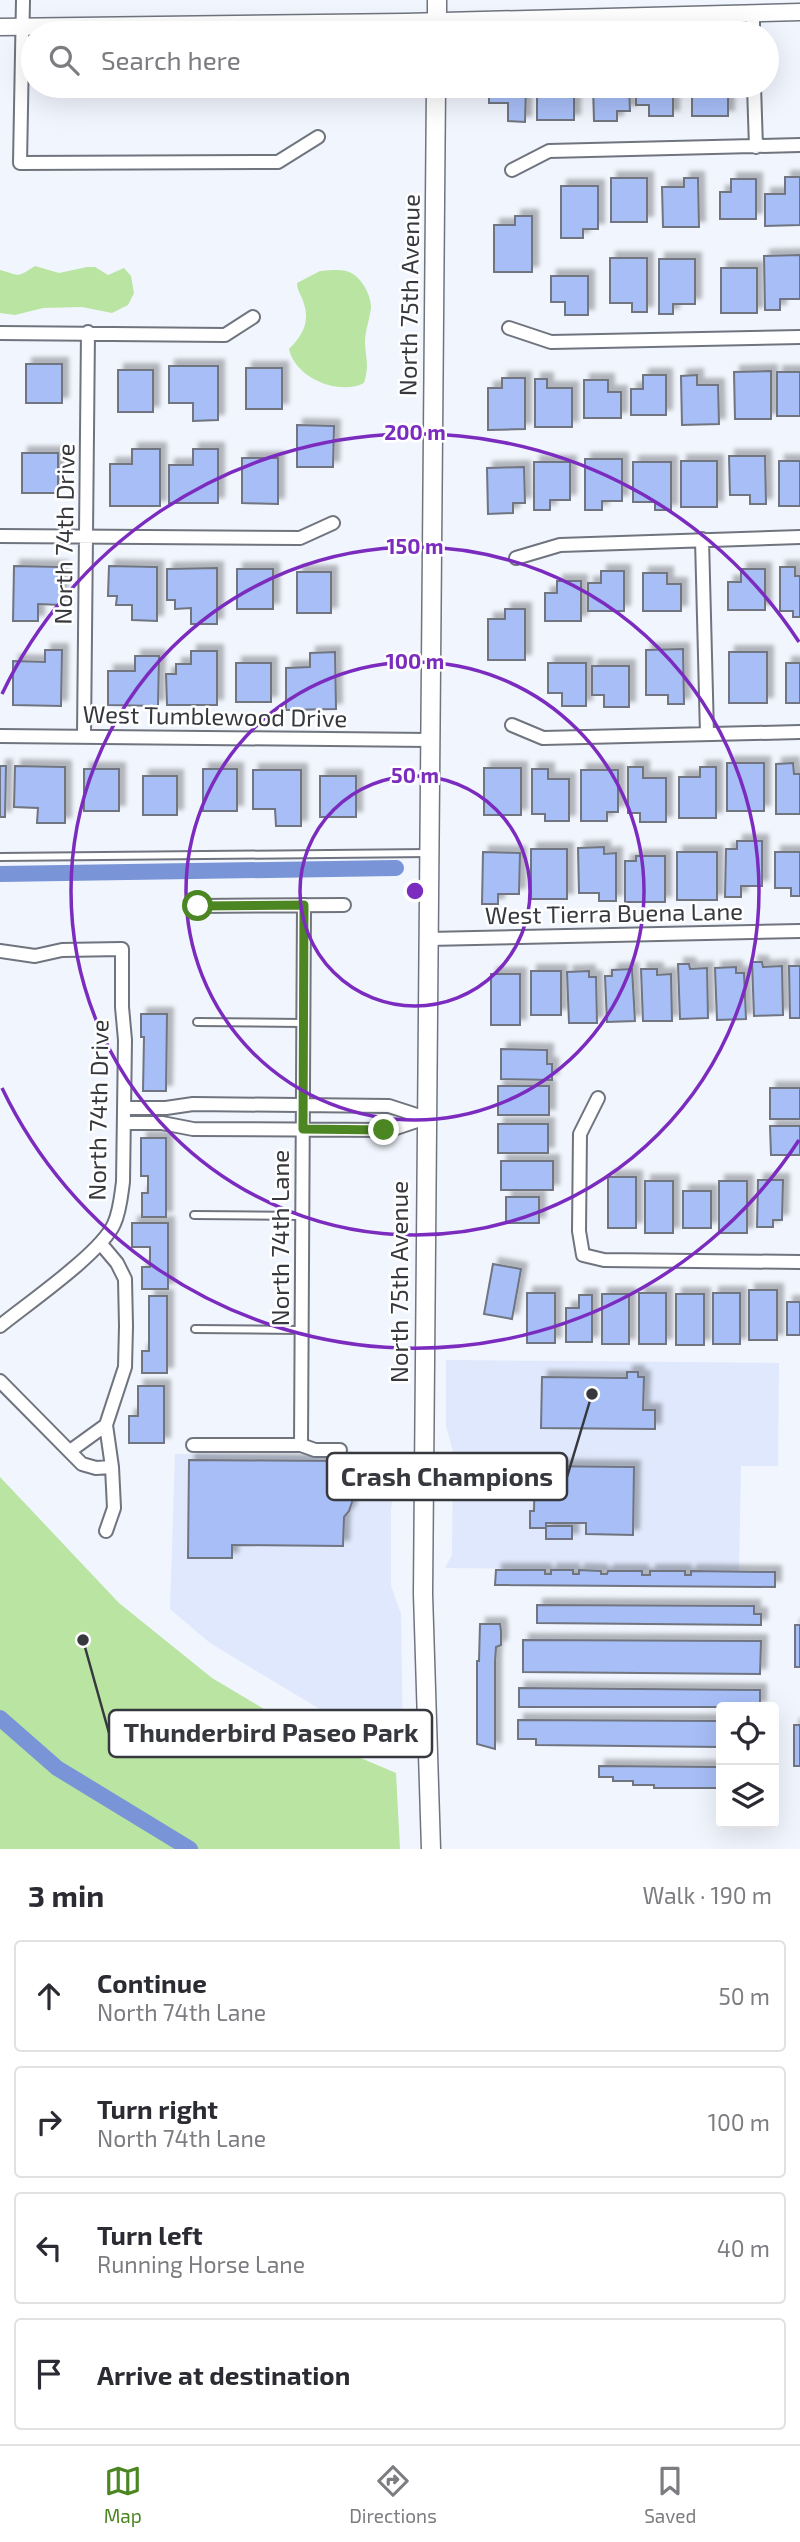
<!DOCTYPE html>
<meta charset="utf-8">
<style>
:root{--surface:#fff;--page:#f7f7f7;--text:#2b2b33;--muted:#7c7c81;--line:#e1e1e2;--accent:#4c8622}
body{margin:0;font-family:"Exo 2",sans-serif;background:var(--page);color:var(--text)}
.controls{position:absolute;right:21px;bottom:21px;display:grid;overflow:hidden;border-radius:7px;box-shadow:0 7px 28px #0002}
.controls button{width:63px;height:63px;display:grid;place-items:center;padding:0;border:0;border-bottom:2px solid var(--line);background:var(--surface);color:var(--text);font:35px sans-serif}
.stop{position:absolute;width:21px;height:21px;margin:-16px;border:5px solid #4c8622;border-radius:50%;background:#fff}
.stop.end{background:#4c8622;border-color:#fff;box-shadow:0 2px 7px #0008}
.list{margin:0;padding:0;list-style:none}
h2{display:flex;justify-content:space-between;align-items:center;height:91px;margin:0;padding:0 28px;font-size:30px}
h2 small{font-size:23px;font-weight:400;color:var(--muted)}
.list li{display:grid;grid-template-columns:46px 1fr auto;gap:21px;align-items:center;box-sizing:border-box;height:112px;margin:0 14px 14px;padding:0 14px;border:2px solid var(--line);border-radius:7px}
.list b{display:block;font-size:26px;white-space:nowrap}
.list p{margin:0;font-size:23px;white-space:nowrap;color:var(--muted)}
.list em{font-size:23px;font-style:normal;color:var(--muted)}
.icon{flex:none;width:38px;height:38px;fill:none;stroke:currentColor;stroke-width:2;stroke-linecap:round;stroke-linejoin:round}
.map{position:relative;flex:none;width:800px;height:1849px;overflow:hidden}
.search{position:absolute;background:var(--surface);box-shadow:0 7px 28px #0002;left:21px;right:21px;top:21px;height:77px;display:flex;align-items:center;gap:18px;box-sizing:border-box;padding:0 24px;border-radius:38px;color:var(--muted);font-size:26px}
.sheet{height:595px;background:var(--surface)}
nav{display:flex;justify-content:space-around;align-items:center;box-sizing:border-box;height:98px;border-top:2px solid var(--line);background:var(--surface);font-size:19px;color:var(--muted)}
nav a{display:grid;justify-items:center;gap:4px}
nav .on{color:var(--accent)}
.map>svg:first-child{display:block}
.built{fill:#dfe8fc}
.green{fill:#b9e4a2}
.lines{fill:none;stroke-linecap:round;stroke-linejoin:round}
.canal{stroke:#7994d7;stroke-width:16}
.building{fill:#a7bef7;stroke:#6f7480;stroke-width:2;filter:url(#shadow)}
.service-casing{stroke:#6f747f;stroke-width:10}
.minor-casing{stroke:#6f747f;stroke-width:16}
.tertiary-casing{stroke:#6f747f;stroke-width:19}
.secondary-casing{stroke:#6f747f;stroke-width:21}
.service{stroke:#fff;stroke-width:6}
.minor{stroke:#fff;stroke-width:12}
.tertiary{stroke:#fff;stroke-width:16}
.secondary{stroke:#fff;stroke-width:18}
.route{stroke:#4c8622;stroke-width:9}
.ring{fill:none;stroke:#7b2cbf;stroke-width:3.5}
.labels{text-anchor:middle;stroke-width:5;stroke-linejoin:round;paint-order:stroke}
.street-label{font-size:24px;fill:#36383d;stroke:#fff}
.centre{fill:#7b2cbf;stroke:#fff;stroke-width:3.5}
.ring-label{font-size:21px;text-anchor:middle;font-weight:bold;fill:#7b2cbf;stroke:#fff;stroke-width:5;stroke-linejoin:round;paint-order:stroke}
.leader{fill:none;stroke:#36383d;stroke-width:2.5}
.callout-dot{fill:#36383d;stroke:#fff;stroke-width:2.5}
.callout{fill:#fff;stroke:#36383d;stroke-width:2.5}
.callout-label{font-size:26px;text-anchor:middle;font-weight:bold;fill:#36383d}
</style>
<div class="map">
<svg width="800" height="1849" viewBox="0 0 800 1849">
<defs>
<filter id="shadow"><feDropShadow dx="6" dy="-6" stdDeviation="2" flood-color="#0004"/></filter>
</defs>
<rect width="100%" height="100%" fill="#f1f5fd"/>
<path class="built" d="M446,1360L779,1363L778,1466H741L739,1571L445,1568L452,1555L453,1451L446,1426Z
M175,1454L401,1457L391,1509V1586L401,1614L403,1751L388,1750L210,1643L170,1609Z"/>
<path class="green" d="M35,266L59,273L87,267H95L108,275L124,268L131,276L134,293L128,305L112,313L82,307L43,308L15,315L0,313V270C20,275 15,279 35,266Z
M332,270C338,270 344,270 349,272C361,276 371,295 371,307C370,318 366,328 365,340C365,357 370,364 364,383C339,396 295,378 289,349C302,336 310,323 304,304C302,296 297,291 297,283L320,271Z
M0,1477L119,1603L212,1678L309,1736L396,1773L400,1849H0Z"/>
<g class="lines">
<path class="canal" d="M0,874L396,868
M0,1718L57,1768L190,1849"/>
</g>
<path class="building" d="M489,86H526L525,122L508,121V103H489Z
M537,86H574V120H537Z
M593,86H629L630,111H617V121H594Z
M636,86H673V116H649V105H636Z
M692,86H728V116H692Z
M785,177H800V225L765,226V194H785Z
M611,178H647V222H611Z
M684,178H698L699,227H663L662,187H684Z
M731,179H756V219H720V192H731Z
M561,186H598V229H583V238H561Z
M515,216H532V272H494V225H515Z
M800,255V299H780V310H765L764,256Z
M610,258H647V312H632V303H610Z
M659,259H695V304H673V314H659Z
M721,268H757V313H721Z
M551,276H588V315H565V302H551Z
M26,364H62V403H26Z
M169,366H218V420L193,421V403H169Z
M246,368H282V409H246Z
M118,370H153V412H118Z
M771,371V419H735L734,372Z
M777,372H800V416H777Z
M643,375H666V415H631V389H643Z
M697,375V385H718L719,424L682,425L681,376Z
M502,378H525V429L488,430V388H502Z
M535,379H547V388H572V427H535Z
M584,380H608V392H621V418H584Z
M297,425L334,426L333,467H297Z
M132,449H160V506H110V464H132Z
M193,449H218V503H169V465H193Z
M22,453H58V493H22Z
M729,456H765L766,504H750V495H730Z
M242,458H278V504L242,503Z
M585,459H622V501H602V510H585Z
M681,461H717V507H681Z
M779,461H800V506H779Z
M534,462H570V500H550V510H534Z
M633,462H671V510H655V502H633Z
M524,467L525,503H513V513L488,514L487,468Z
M14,566L62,567L61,605L38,604V621H13Z
M109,566L157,567V621L132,620V605H116L117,596H108Z
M780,567H795V576H800V617H793V611H780Z
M217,568V624H191V608L175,609V600H167V569Z
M237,569H273V609H237Z
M741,569H765V610H728V582H741Z
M601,571H624V611H588V583H601Z
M297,572H331V613H297Z
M643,573H667V584H681V611H643Z
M557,581H581V621H545V593H557Z
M505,609H525V660H488V619H505Z
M683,649L684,704H668V695H646V650Z
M45,650H62L61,706L13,705V661L45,662Z
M191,651H217V705H167L166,674H176V664H191Z
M335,652L336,709L286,710V668L310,667V653Z
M729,652H767V703H729Z
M135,656H159L158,706L108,705V671H135Z
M236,663H271V702H236Z
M548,663H586V706H562V693H548Z
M786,663H800V703H786Z
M592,666H629V707H604V695H592Z
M727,763H764V811H727Z
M793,763L794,774H800V814H776V764Z
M0,766H6L5,817H0Z
M15,766L65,767V823H37L38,808L14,807Z
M628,767H643V778H666V822H640V813H628Z
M700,767H716V818H679V777H700Z
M484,768H521V815H484Z
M84,769H119V811H84Z
M203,769H237V811H203Z
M532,769H548V779H569V821H545V814H532Z
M253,770H301V826H276L275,809H253Z
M581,770H618V812H607V821H581Z
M143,776H177V815H143Z
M320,776H356V817H320Z
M737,841H762V886H741V897H725L726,849H737Z
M604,847V854L616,853V901H599V893H579L578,848Z
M531,849H567V899H531Z
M483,852L520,853L519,894H498V904H482Z
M677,852H717V900H677Z
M775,852H800V896H791V888H775Z
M636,856H665V902H625V861H636Z
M752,962H762L763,967L782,966L783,1015L754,1016Z
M678,964H689L690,969L707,968L708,1018L680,1019Z
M789,966H800V1018H790Z
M736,967V973H744L746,1019L717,1020L715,968Z
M632,969L635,1021L607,1022L605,976H612V970Z
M641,969H657V975L671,974L672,1021H643Z
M531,971H561V1015H531Z
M589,971V977H596L597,1023H569L567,972Z
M491,974H520V1025H491Z
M141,1014H167L166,1091H143L144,1037H141Z
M501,1049L547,1050V1064H552V1080L501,1079Z
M498,1086H549V1115H498Z
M770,1088H800V1119H770Z
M498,1124H548V1153H498Z
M770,1126H800V1155H771Z
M141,1138H166V1217H142V1193H148V1176H141Z
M501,1161H553V1190H501Z
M608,1177H636V1228H608Z
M758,1180H783L782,1220H773V1227H757Z
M645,1181H673V1233H645Z
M719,1181H747V1233H719Z
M683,1191H711V1228H683Z
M506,1197H539V1223H506Z
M132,1223H168V1289H142V1267H150V1247H132Z
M493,1264L521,1269L512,1319L484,1314Z
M749,1290H777V1340H749Z
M527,1293H555V1343H527Z
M639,1293H666V1344H639Z
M713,1293H740V1344H713Z
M602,1294H629V1344H602Z
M676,1294H704V1345H676Z
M579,1295H592V1342H566V1308H579Z
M149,1296H167V1373H142V1351H149Z
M787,1302H800V1335H787Z
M627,1372H638V1377H644L643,1410H655V1429L541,1428L542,1377L627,1378Z
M138,1386H164V1443H129V1416H138Z
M189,1460L344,1461V1482L350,1487L353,1499L349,1511L344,1517L343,1546L232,1545V1558H188Z
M535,1466L634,1467L633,1535L586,1534V1523H546V1528H530V1511H534Z
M546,1526H572V1539H546Z
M496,1570H545V1574H551V1570H573V1574H579V1570L601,1571V1574H607L608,1571H642V1575H650V1571H685V1575H691V1571L775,1572V1587L495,1585Z
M537,1605L754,1606V1614H761V1625L537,1623Z
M480,1624H500L501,1631V1645L496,1647L495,1662V1749L477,1744V1661H479Z
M795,1625H800V1667H795Z
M523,1640L761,1641L760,1674L523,1672Z
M519,1688L760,1690V1707H519Z
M518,1720L721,1721V1747L536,1745V1739H518Z
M794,1725H800V1766H794Z
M599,1766L721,1767V1788H654V1785H633V1781H613V1777H599Z"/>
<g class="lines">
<defs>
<path id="service" d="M0,857L429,853
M197,1022L303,1023
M194,1215L302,1216
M195,1329L301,1330"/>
<path id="minor" d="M23,0L20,163L278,162L318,137
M753,13V33
M754,86L756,147
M512,170L549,151L800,145
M509,328L551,342L800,337
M0,333L225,335L253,317
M0,536L300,538L333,523
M702,539L707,734
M516,558L560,545L800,537
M512,725L543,738L800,732
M0,736L430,740
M84,736L88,332
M198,906L344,905
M428,939L800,931
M0,951L35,956L62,950L122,949V1007L125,1040L123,1182C121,1196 120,1211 114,1224C101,1253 27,1304 0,1326
M598,1098L580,1134L579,1231L583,1255L604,1260L800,1262
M125,1108H166L193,1104L389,1106L426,1118
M124,1123H162L193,1129L390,1130L426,1118
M101,1244L117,1263L125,1279L126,1326L125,1367L106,1425L112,1467L114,1508L106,1531
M0,1381L82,1464L96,1468L112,1467
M193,1445H301L315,1450H340
M301,1445L304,905
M70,1451L106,1425"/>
<path id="tertiary" d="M0,27L405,22L800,12"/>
<path id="secondary" d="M437,33V0
M431,1849L423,1594L436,86"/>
</defs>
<use href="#service" class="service-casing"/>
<use href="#minor" class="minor-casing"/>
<use href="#tertiary" class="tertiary-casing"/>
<use href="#secondary" class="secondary-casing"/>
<use href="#service" class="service"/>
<use href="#minor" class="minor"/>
<use href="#tertiary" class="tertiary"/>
<use href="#secondary" class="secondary"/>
</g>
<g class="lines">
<path class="route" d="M198,906L304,905L303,1129L384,1130"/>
</g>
<g class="ring">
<circle cx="415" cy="891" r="115"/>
<circle cx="415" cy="891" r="229"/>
<circle cx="415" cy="891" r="344"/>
<path d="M799 1140A458 458 0 0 1 2 1088M2 694A458 458 0 0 1 799 642"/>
</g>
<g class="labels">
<g class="street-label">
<text transform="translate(410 295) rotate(-89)" y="8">North 75th Avenue</text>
<text transform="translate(65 534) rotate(-89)" y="8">North 74th Drive</text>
<text transform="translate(215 717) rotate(1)" y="8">West Tumblewood Drive</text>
<text transform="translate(614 914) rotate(-1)" y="8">West Tierra Buena Lane</text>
<text transform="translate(99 1110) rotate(-89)" y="8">North 74th Drive</text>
<text transform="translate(281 1238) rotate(-90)" y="8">North 74th Lane</text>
<text transform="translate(400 1282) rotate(-90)" y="8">North 75th Avenue</text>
</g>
</g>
<circle cx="415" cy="891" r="10" class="centre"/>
<g class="ring-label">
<text x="415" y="440">200 m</text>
<text x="415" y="554">150 m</text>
<text x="415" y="669">100 m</text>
<text x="415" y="783">50 m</text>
</g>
<path class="leader" d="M592 1394L567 1477M83 1640L109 1733"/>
<g class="callout-dot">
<circle cx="592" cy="1394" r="7"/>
<circle cx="83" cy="1640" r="7"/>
</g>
<g class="callout">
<rect x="327" y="1453" width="240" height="47" rx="7"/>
<rect x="109" y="1710" width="323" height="47" rx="7"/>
</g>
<g class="callout-label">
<text x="447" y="1486">Crash Champions</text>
<text x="271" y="1742">Thunderbird Paseo Park</text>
</g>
</svg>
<div class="controls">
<button><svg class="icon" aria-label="locate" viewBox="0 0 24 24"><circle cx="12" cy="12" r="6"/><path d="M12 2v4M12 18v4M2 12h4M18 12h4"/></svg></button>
<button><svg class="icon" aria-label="layers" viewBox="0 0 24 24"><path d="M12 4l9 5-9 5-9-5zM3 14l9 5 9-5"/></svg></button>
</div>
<div class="stop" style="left:198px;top:906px"></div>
<div class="stop end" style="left:384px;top:1130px"></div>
<div class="search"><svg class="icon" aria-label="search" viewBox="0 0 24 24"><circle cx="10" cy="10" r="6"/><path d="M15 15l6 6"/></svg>Search here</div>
</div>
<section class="sheet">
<h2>3 min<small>Walk · 190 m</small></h2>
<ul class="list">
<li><svg class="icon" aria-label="ahead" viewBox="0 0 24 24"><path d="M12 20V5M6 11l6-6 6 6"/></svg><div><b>Continue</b><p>North 74th Lane</p></div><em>50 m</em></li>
<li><svg class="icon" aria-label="right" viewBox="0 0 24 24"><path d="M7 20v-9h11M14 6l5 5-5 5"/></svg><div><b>Turn right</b><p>North 74th Lane</p></div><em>100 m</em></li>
<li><svg class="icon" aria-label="left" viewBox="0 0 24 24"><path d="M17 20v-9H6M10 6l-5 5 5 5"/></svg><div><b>Turn left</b><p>Running Horse Lane</p></div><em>40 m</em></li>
<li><svg class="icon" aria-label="arrive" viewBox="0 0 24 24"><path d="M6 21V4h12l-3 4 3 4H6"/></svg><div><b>Arrive at destination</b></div></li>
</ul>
</section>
<nav>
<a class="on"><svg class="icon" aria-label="map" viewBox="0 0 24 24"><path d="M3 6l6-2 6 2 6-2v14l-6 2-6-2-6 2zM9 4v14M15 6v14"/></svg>Map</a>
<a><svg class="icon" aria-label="directions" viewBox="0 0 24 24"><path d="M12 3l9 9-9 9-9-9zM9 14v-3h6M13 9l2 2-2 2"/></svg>Directions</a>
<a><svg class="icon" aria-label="saved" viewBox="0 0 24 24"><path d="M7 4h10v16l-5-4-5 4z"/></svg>Saved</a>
</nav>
